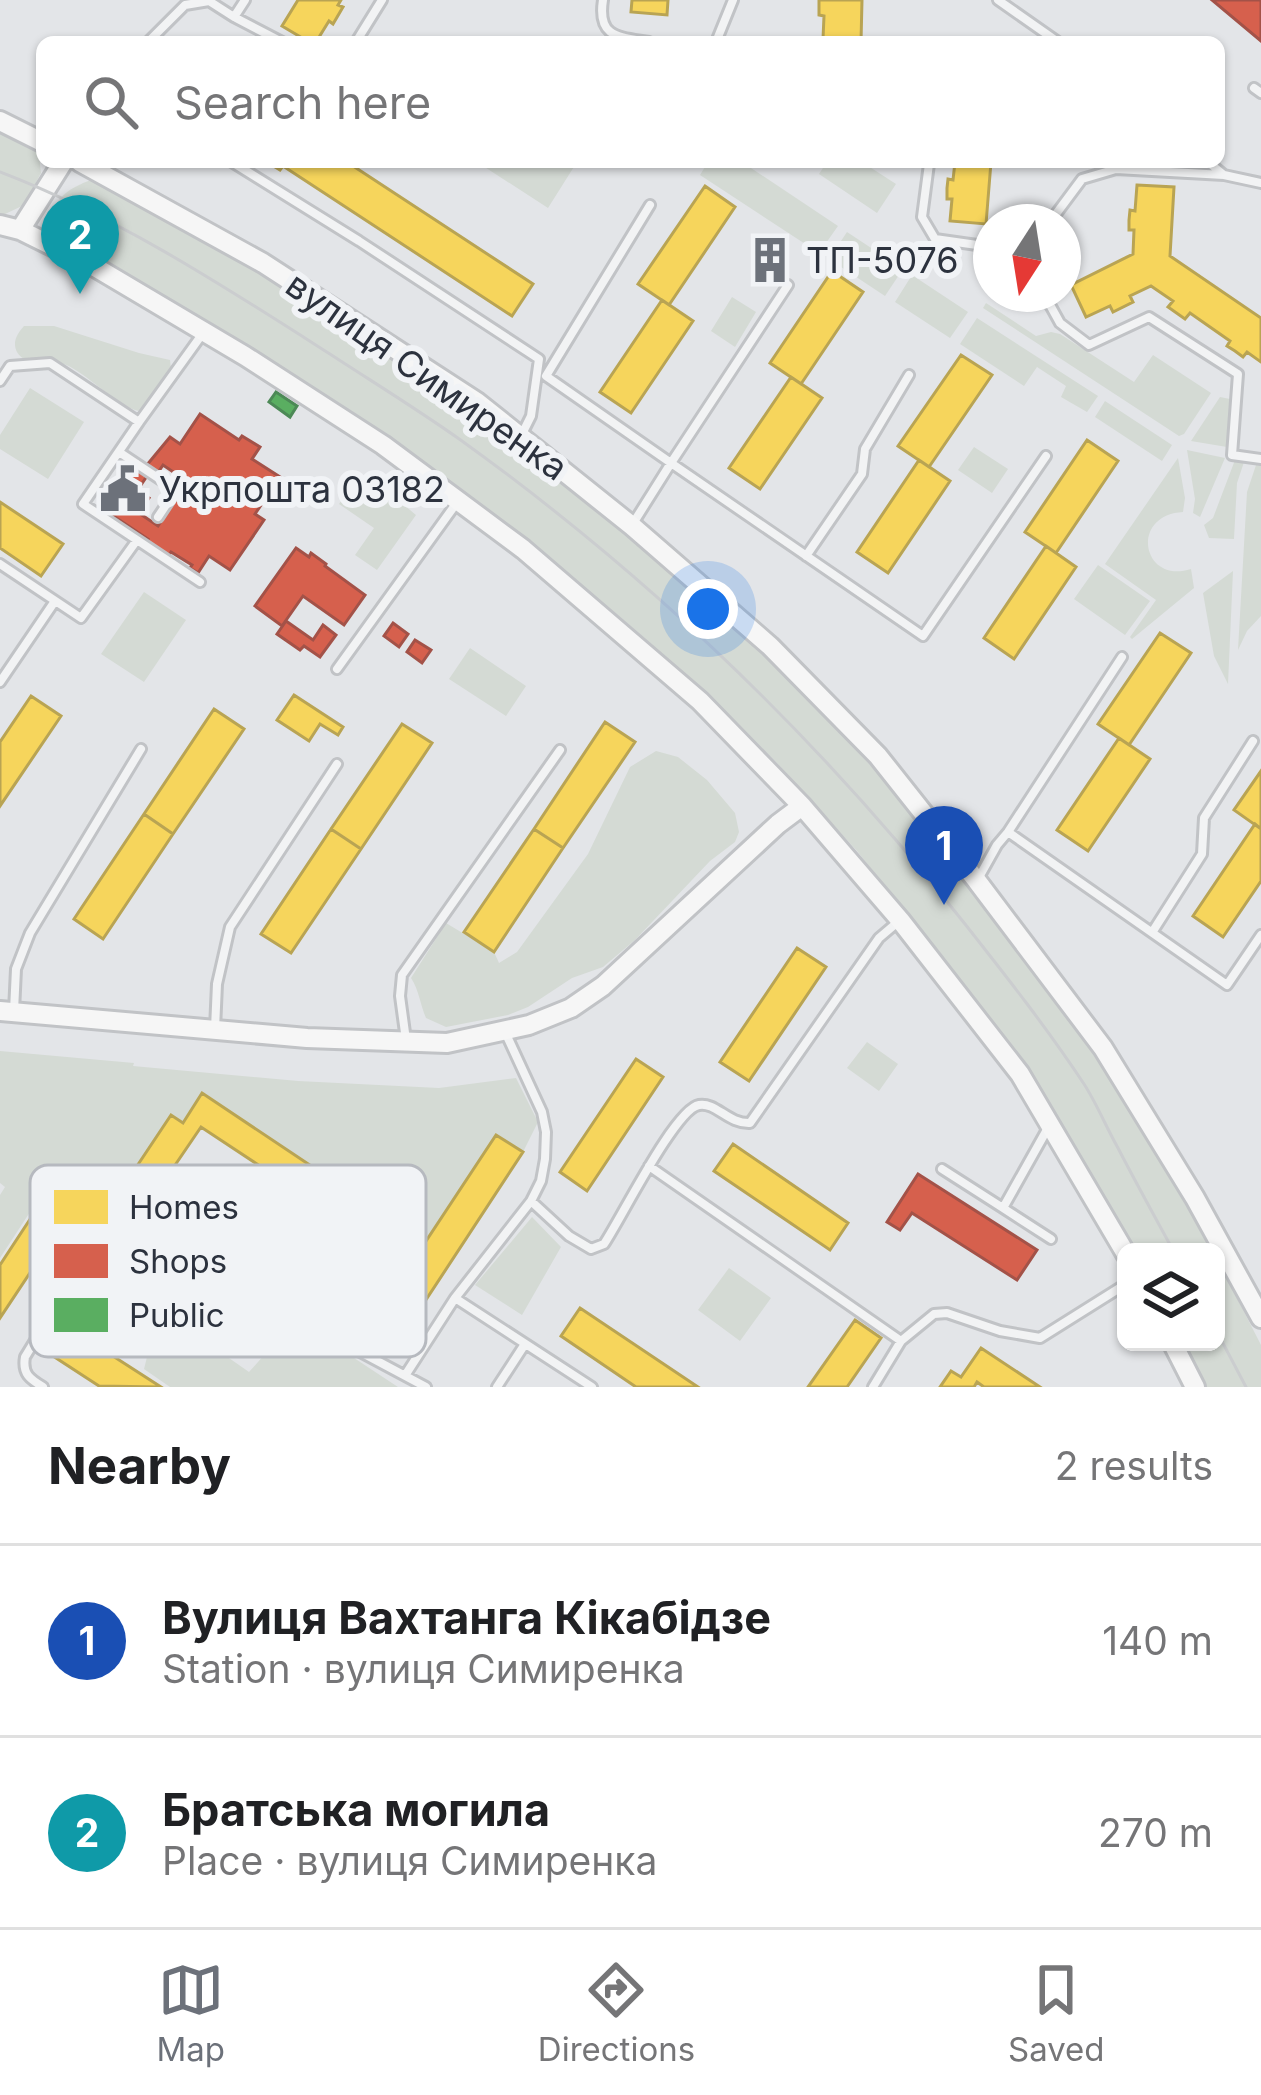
<!DOCTYPE html>
<meta charset="utf-8">
<style>
:root{--surface:#fff;--page:#f2f2f2;--text:#202124;--muted:#757577;--line:#e0e0e0;--accent:#6c717a}
body{margin:0;font-family:Inter,sans-serif;background:var(--page);color:var(--text)}
.controls{position:absolute;right:36px;bottom:36px;display:grid;overflow:hidden;border-radius:18px;box-shadow:0 3px 9px #0004}
.controls button{width:108px;height:108px;display:grid;place-items:center;padding:0;border:0;border-bottom:3px solid var(--line);background:var(--surface);color:var(--text);font:60px sans-serif}
.compass{position:absolute;left:973px;top:204px;width:108px;height:108px;border-radius:50%;background:var(--surface);box-shadow:0 3px 9px #0004;rotate:192deg}
.you{position:absolute;left:708px;top:609px;width:42px;height:42px;margin:-30px;border:9px solid #fff;border-radius:50%;background:#1a73e8;box-shadow:0 0 0 18px #1a73e833}
.badge{display:grid;place-items:center;width:78px;height:78px;border-radius:50%;background:var(--accent);color:#fff;font-size:39px;font-weight:700}
.pin{position:absolute;translate:-50% -99px;filter:drop-shadow(0 3px 6px #0008)}
.pin::after{content:'';position:absolute;top:63px;width:42px;height:36px;background:inherit;clip-path:polygon(0 0,100% 0,50% 100%)}
.list{margin:0;padding:0;list-style:none}
h2{display:flex;justify-content:space-between;align-items:center;height:156px;margin:0;padding:0 48px;font-size:51px}
h2 small{font-size:39px;font-weight:400;color:var(--muted)}
.list li{display:grid;grid-template-columns:78px 1fr auto;gap:36px;align-items:center;box-sizing:border-box;height:192px;padding:0 48px;border-top:3px solid var(--line)}
.list b{display:block;font-size:45px;white-space:nowrap}
.list p{margin:0;font-size:39px;white-space:nowrap;color:var(--muted)}
.list em{font-size:39px;font-style:normal;color:var(--muted)}
.icon{flex:none;width:66px;height:66px;fill:none;stroke:currentColor;stroke-width:2;stroke-linecap:round;stroke-linejoin:round}
.map{position:relative;flex:none;width:1261px;height:1387px;overflow:hidden}
.search{position:absolute;background:var(--surface);box-shadow:0 3px 9px #0004;left:36px;right:36px;top:36px;height:132px;display:flex;align-items:center;gap:30px;box-sizing:border-box;padding:0 42px;border-radius:18px;color:var(--muted);font-size:45px}
.sheet{height:540px;background:var(--surface)}
nav{display:flex;justify-content:space-around;align-items:center;box-sizing:border-box;height:168px;border-top:3px solid var(--line);background:var(--surface);font-size:33px;color:var(--muted)}
nav a{display:grid;justify-items:center;gap:6px}
nav .on{color:var(--accent)}
.map>svg:first-child{display:block}
.green{fill:#d4dad4}
.homes{fill:#f6d55c;stroke:#b9a453;stroke-width:3}
.shops{fill:#d6604d;stroke:#a35248;stroke-width:3}
.public{fill:#5aae61;stroke:#4c8956;stroke-width:3}
.lines{fill:none;stroke-linecap:round;stroke-linejoin:round}
.lane-casing{stroke:#c1c3c6;stroke-width:14}
.secondary-casing{stroke:#c1c3c6;stroke-width:24}
.lane{stroke:#f2f3f4;stroke-width:8}
.secondary{stroke:#f6f6f6;stroke-width:18}
.tram{stroke:#cbcdcf;stroke-width:3}
.labels{text-anchor:middle;stroke-width:12;stroke-linejoin:round;paint-order:stroke}
.poi-label{font-size:36px;fill:#2c323e;stroke:#f1f3f6;text-anchor:start}
.street-label{font-size:36px;fill:#2c323e;stroke:#f1f3f6}
.key{fill:#f1f3f6;stroke:#b6b9bf;stroke-width:3}
.key-label{font-size:33px;fill:#2c323e}
</style>
<div class="map">
<svg width="1261" height="1387" viewBox="0 0 1261 1387">
<rect width="100%" height="100%" fill="#e3e5e8"/>
<path class="green" d="M0,131L32,147L39,155L41,173L24,205L3,215L0,214Z
M477,162H577L548,208Z
M708,162H742L838,226L819,253L700,175Z
M827,162H862L896,184L877,213L819,174Z
M94,179C238,257 379,341 511,439C800,656 1045,932 1214,1252H1137L1020,1058L857,851L775,761L719,706L628,624L520,534L353,412L228,334L61,240C58,234 53,227 53,220C52,196 76,185 94,179Z
M847,232L903,269L885,296L829,259Z
M912,275L968,312L950,338L895,302Z
M732,297L756,312L735,347L711,331Z
M986,303L1036,336L1051,332L1060,334L1134,382L1153,355L1211,393L1184,434L1179,436L983,308Z
M977,318L1098,396L1087,412L1061,397L1066,386L1037,367L1024,386L960,344Z
M24,326H54L139,353L170,360L171,369L142,412L135,410C110,400 82,369 61,363C47,358 25,367 17,352C12,342 17,334 24,326Z
M30,388L84,422L48,479L0,449V435Z
M1220,397L1230,399L1227,447L1191,441Z
M1105,401L1172,445L1162,461L1095,417Z
M974,447L1008,469L992,493L958,470Z
M1187,450L1225,458L1200,517L1193,513L1195,499Z
M1178,458L1185,498L1183,512C1129,515 1142,585 1191,569L1194,588L1132,639L1130,637L1156,600L1105,564Z
M1235,460L1244,462L1237,483L1234,539L1209,538L1204,525L1213,518Z
M1256,465L1261,466V616L1247,631L1238,650L1247,492Z
M353,484L385,504L392,495L416,515L377,570L355,555L374,528L339,504Z
M1098,565L1150,601L1125,635L1074,599Z
M1233,571L1228,684L1214,656L1203,593Z
M144,592L186,620L144,682L101,654Z
M470,648L526,686L506,716L449,679Z
M656,751L678,757L707,780L735,813L739,832L735,842L710,861L635,940L603,967L572,978L528,1007L508,1015L446,1027L426,1018C420,1004 419,990 411,978L446,923L494,952L499,963L517,952L588,854L630,767Z
M867,1042L898,1064L879,1091L847,1068Z
M0,1051L134,1063L133,1066L298,1081L439,1088L516,1078L538,1122L523,1152L496,1135L368,1329L320,1295L352,1227L367,1203L203,1094L183,1123L171,1116L95,1229L45,1189L0,1258V1195L5,1187L0,1183Z
M532,1217L561,1247L522,1315L475,1285Z
M1216,1257L1261,1345V1387H1205L1183,1342H1216Z
M729,1268L771,1298L740,1341L698,1310Z
M194,1282L222,1286L308,1345L325,1352L348,1354L398,1387H170L144,1369L151,1341L177,1329L196,1335L249,1372L273,1345L219,1306L187,1293Z"/>
<path class="homes" d="M298,0H341L338,5L343,7L333,24L329,21L316,42H309L282,26Z
M632,0H668L667,15L631,12Z
M819,0H862L861,42H818L823,39L824,16L819,15Z
M267,162H347L533,284L512,316L283,166L280,170Z
M955,162H991L986,224L950,221L952,199H947V188L948,179L953,180Z
M1137,185L1174,187L1170,256L1261,318V362L1247,352L1243,357L1235,351L1227,346L1230,341L1190,313L1185,319L1168,307L1173,301L1151,286L1130,296L1133,302L1113,312L1110,306L1086,317L1071,285L1133,254L1134,230H1129V220L1130,210L1135,211Z
M705,186L735,207L669,305L638,284Z
M769,240L787,255L774,274L761,265L759,268L754,265Z
M832,271L863,292L801,384L770,363Z
M662,300L693,321L631,413L600,392Z
M961,355L992,375L929,467L898,446Z
M791,377L822,398L760,489L729,468Z
M1087,440L1118,461L1056,553L1025,532Z
M919,460L950,481L888,573L857,552Z
M0,502L63,544L41,576L0,548Z
M1046,546L1076,567L1014,659L984,638Z
M1160,633L1191,653L1129,745L1098,724Z
M294,695L343,727L338,735L320,724L309,741L277,720Z
M31,696L61,716L0,806V742Z
M214,709L244,729L173,834L144,814Z
M605,722L635,742L563,848L534,829Z
M402,724L432,743L361,849L331,829Z
M1119,738L1150,759L1088,851L1057,830Z
M1261,771V829L1234,810Z
M144,814L173,834L103,939L74,919Z
M1255,824L1261,829V881L1223,937L1193,916Z
M331,829L361,849L291,953L261,934Z
M534,829L563,848L494,952L464,932Z
M797,948L826,967L749,1081L720,1062Z
M636,1059L663,1077L587,1191L560,1172Z
M202,1093L368,1204L352,1227L201,1127L120,1246L95,1229L171,1115L183,1123Z
M496,1135L523,1152L395,1347L368,1329Z
M733,1144L848,1223L830,1250L714,1171Z
M42,1201L67,1217L0,1318V1265Z
M580,1308L698,1387H636L561,1336Z
M855,1320L881,1338L847,1387H808Z
M71,1329L161,1387L99,1386L53,1356Z
M981,1348L1040,1387H984L977,1382L974,1387H940L951,1371L961,1377Z"/>
<path class="shops" d="M1212,0H1261V41Z
M200,414L239,440L242,436L260,447L252,459L280,477L255,514L264,520L230,570L209,556L198,573L190,568L192,565L171,552L167,558L145,543L148,539L106,511L134,468L147,476L137,491L149,498L139,513L158,526L188,482L163,465L157,474L146,466L170,437L180,444Z
M296,548L309,557L311,553L326,564L325,566L365,595L344,625L303,596L282,626L255,606Z
M286,621L313,640L323,625L336,635L320,657L304,646L300,650L277,634Z
M393,623L408,634L399,647L384,636Z
M415,640L431,650L422,663L407,652Z
M918,1174L1037,1250L1017,1280L912,1213L900,1230L887,1222Z"/>
<path class="public" d="M276,392L297,406L290,417L269,402Z"/>
<g class="lines">
<defs>
<path id="lane" d="M603,0C597,38 619,37 649,42
M998,0L1058,42
M234,17L282,42
M148,42L185,5L209,1L234,17L245,0
M356,42L382,0
M716,42L733,0
M1254,88L1261,93
M232,162L359,241L539,359L531,416L522,434
M926,162L929,164L922,217L935,239L991,247
M1208,162L1224,175L1261,183
M650,205L546,376L671,463L788,285
M1050,222L1082,179L1116,169L1224,175
M1044,294L1060,323L1089,345L1149,317L1238,374L1232,455L1261,459
M0,381L10,366L50,363L139,422L203,333
M139,422L83,504L200,582
M119,452L176,490L158,517
M632,525L671,463L923,636L1046,456
M806,556L862,474L865,449L909,375
M0,564L81,618L137,540
M337,669L458,501
M0,682L55,601
M1008,832L1227,985L1261,935
M978,879L997,845L1008,832L1122,657
M1153,931L1202,854L1204,818L1253,741
M14,1011L16,969L30,933L141,749
M215,1029L217,984L230,927L337,764
M406,1040L400,996L402,975L560,750
M1049,1126L1003,1208L1051,1239
M649,1166L901,1341L873,1387
M942,1169L1003,1208
M531,1201L569,1236L591,1249L604,1244C621,1219 675,1109 699,1105C716,1102 728,1124 750,1123L879,938L899,921
M455,1298L592,1387
M901,1341L934,1314L947,1313L1000,1331L1040,1338L1126,1284
M406,1374L455,1298L531,1201L541,1181L545,1159L546,1132L542,1112L506,1034
M43,1387C30,1379 22,1374 25,1357L83,1262C110,1247 126,1281 154,1280L211,1195L218,1189L230,1190L296,1235L302,1243L273,1299L278,1308L426,1387
M497,1387L525,1344"/>
<path id="secondary" d="M0,121L42,142
M80,162L263,263L477,402L632,526L770,646L878,756L977,881L1103,1048L1195,1198L1261,1318
M0,225L20,230L95,267L245,356L383,445L523,549L700,701L802,806L900,920L1020,1074L1126,1254
M20,230L63,162
M0,1011L307,1038L447,1043L529,1025L571,1008L603,986L778,824L802,806
M1172,1342L1195,1387"/>
</defs>
<use href="#lane" class="lane-casing"/>
<use href="#secondary" class="secondary-casing"/>
<use href="#lane" class="lane"/>
<use href="#secondary" class="secondary"/>
<path class="tram" d="M0,172C120,218 225,287 333,356C376,384 420,411 462,441C652,578 820,740 965,924C1006,976 1047,1028 1084,1084C1097,1104 1106,1127 1118,1148C1136,1183 1155,1217 1174,1252
M1216,1330L1246,1387"/>
</g>
<defs>
<symbol id="building-bare" viewBox="-9 -9 18 18"><path d="M-4-6H4V6H1V3H-1V6H-4ZM-2.5-4.3h1.7v1.8h-1.7ZM.8-4.3h1.7v1.8H.8ZM-2.5-1h1.7V.8h-1.7ZM.8-1h1.7V.8H.8Z" fill="#6c717a" stroke="#f1f3f6" stroke-width="2.5" paint-order="stroke"/></symbol>
<symbol id="civic-bare" viewBox="-9 -9 18 18"><path d="M-.6-6.5H3V-4.5H.6V-3L4-1V1h2V6H-6V1h2V-1L-.6-3ZM-1.2 2.5V6h2.4V2.5Z" fill="#6c717a" stroke="#f1f3f6" stroke-width="2.5" paint-order="stroke"/></symbol>
</defs>
<g fill-rule="evenodd">
<use href="#building-bare" x="737" y="227" width="66" height="66"/>
<use href="#civic-bare" x="90" y="456" width="66" height="66"/>
</g>
<g class="labels">
<g class="poi-label">
<text x="806" y="273">ТП-5076</text>
<text x="159" y="502">Укрпошта 03182</text>
</g>
<g class="street-label">
<text transform="translate(427 376) rotate(35)" y="13">вулиця Симиренка</text>
</g>
</g>
<rect x="30" y="1165" width="396" height="192" rx="18" class="key"/>
<rect x="54" y="1190" width="54" height="34" fill="#f6d55c"/>
<rect x="54" y="1244" width="54" height="34" fill="#d6604d"/>
<rect x="54" y="1298" width="54" height="34" fill="#5aae61"/>
<g class="key-label">
<text x="129" y="1219">Homes</text>
<text x="129" y="1273">Shops</text>
<text x="129" y="1327">Public</text>
</g>
</svg>
<div class="controls">
<button><svg class="icon" aria-label="layers" viewBox="0 0 24 24"><path d="M12 4l9 5-9 5-9-5zM3 14l9 5 9-5"/></svg></button>
</div>
<svg class="compass" viewBox="-18 -18 36 36"><path d="M0-13l5 13h-10z" fill="#e53935"/><path d="M0 13l5-13h-10z" fill="#757577"/></svg>
<div class="you"></div>
<div class="pin badge" style="left:944px;top:905px;background:#1a4fb4">1</div>
<div class="pin badge" style="left:80px;top:294px;background:#0f9aa8">2</div>
<div class="search"><svg class="icon" aria-label="search" viewBox="0 0 24 24"><circle cx="10" cy="10" r="6"/><path d="M15 15l6 6"/></svg>Search here</div>
</div>
<section class="sheet">
<h2>Nearby<small>2 results</small></h2>
<ul class="list">
<li><span class="badge" style="background:#1a4fb4">1</span><div><b>Вулиця Вахтанга Кікабідзе</b><p>Station · вулиця Симиренка</p></div><em>140 m</em></li>
<li><span class="badge" style="background:#0f9aa8">2</span><div><b>Братська могила</b><p>Place · вулиця Симиренка</p></div><em>270 m</em></li>
</ul>
</section>
<nav>
<a class="on"><svg class="icon" aria-label="map" viewBox="0 0 24 24"><path d="M3 6l6-2 6 2 6-2v14l-6 2-6-2-6 2zM9 4v14M15 6v14"/></svg>Map</a>
<a><svg class="icon" aria-label="directions" viewBox="0 0 24 24"><path d="M12 3l9 9-9 9-9-9zM9 14v-3h6M13 9l2 2-2 2"/></svg>Directions</a>
<a><svg class="icon" aria-label="saved" viewBox="0 0 24 24"><path d="M7 4h10v16l-5-4-5 4z"/></svg>Saved</a>
</nav>
